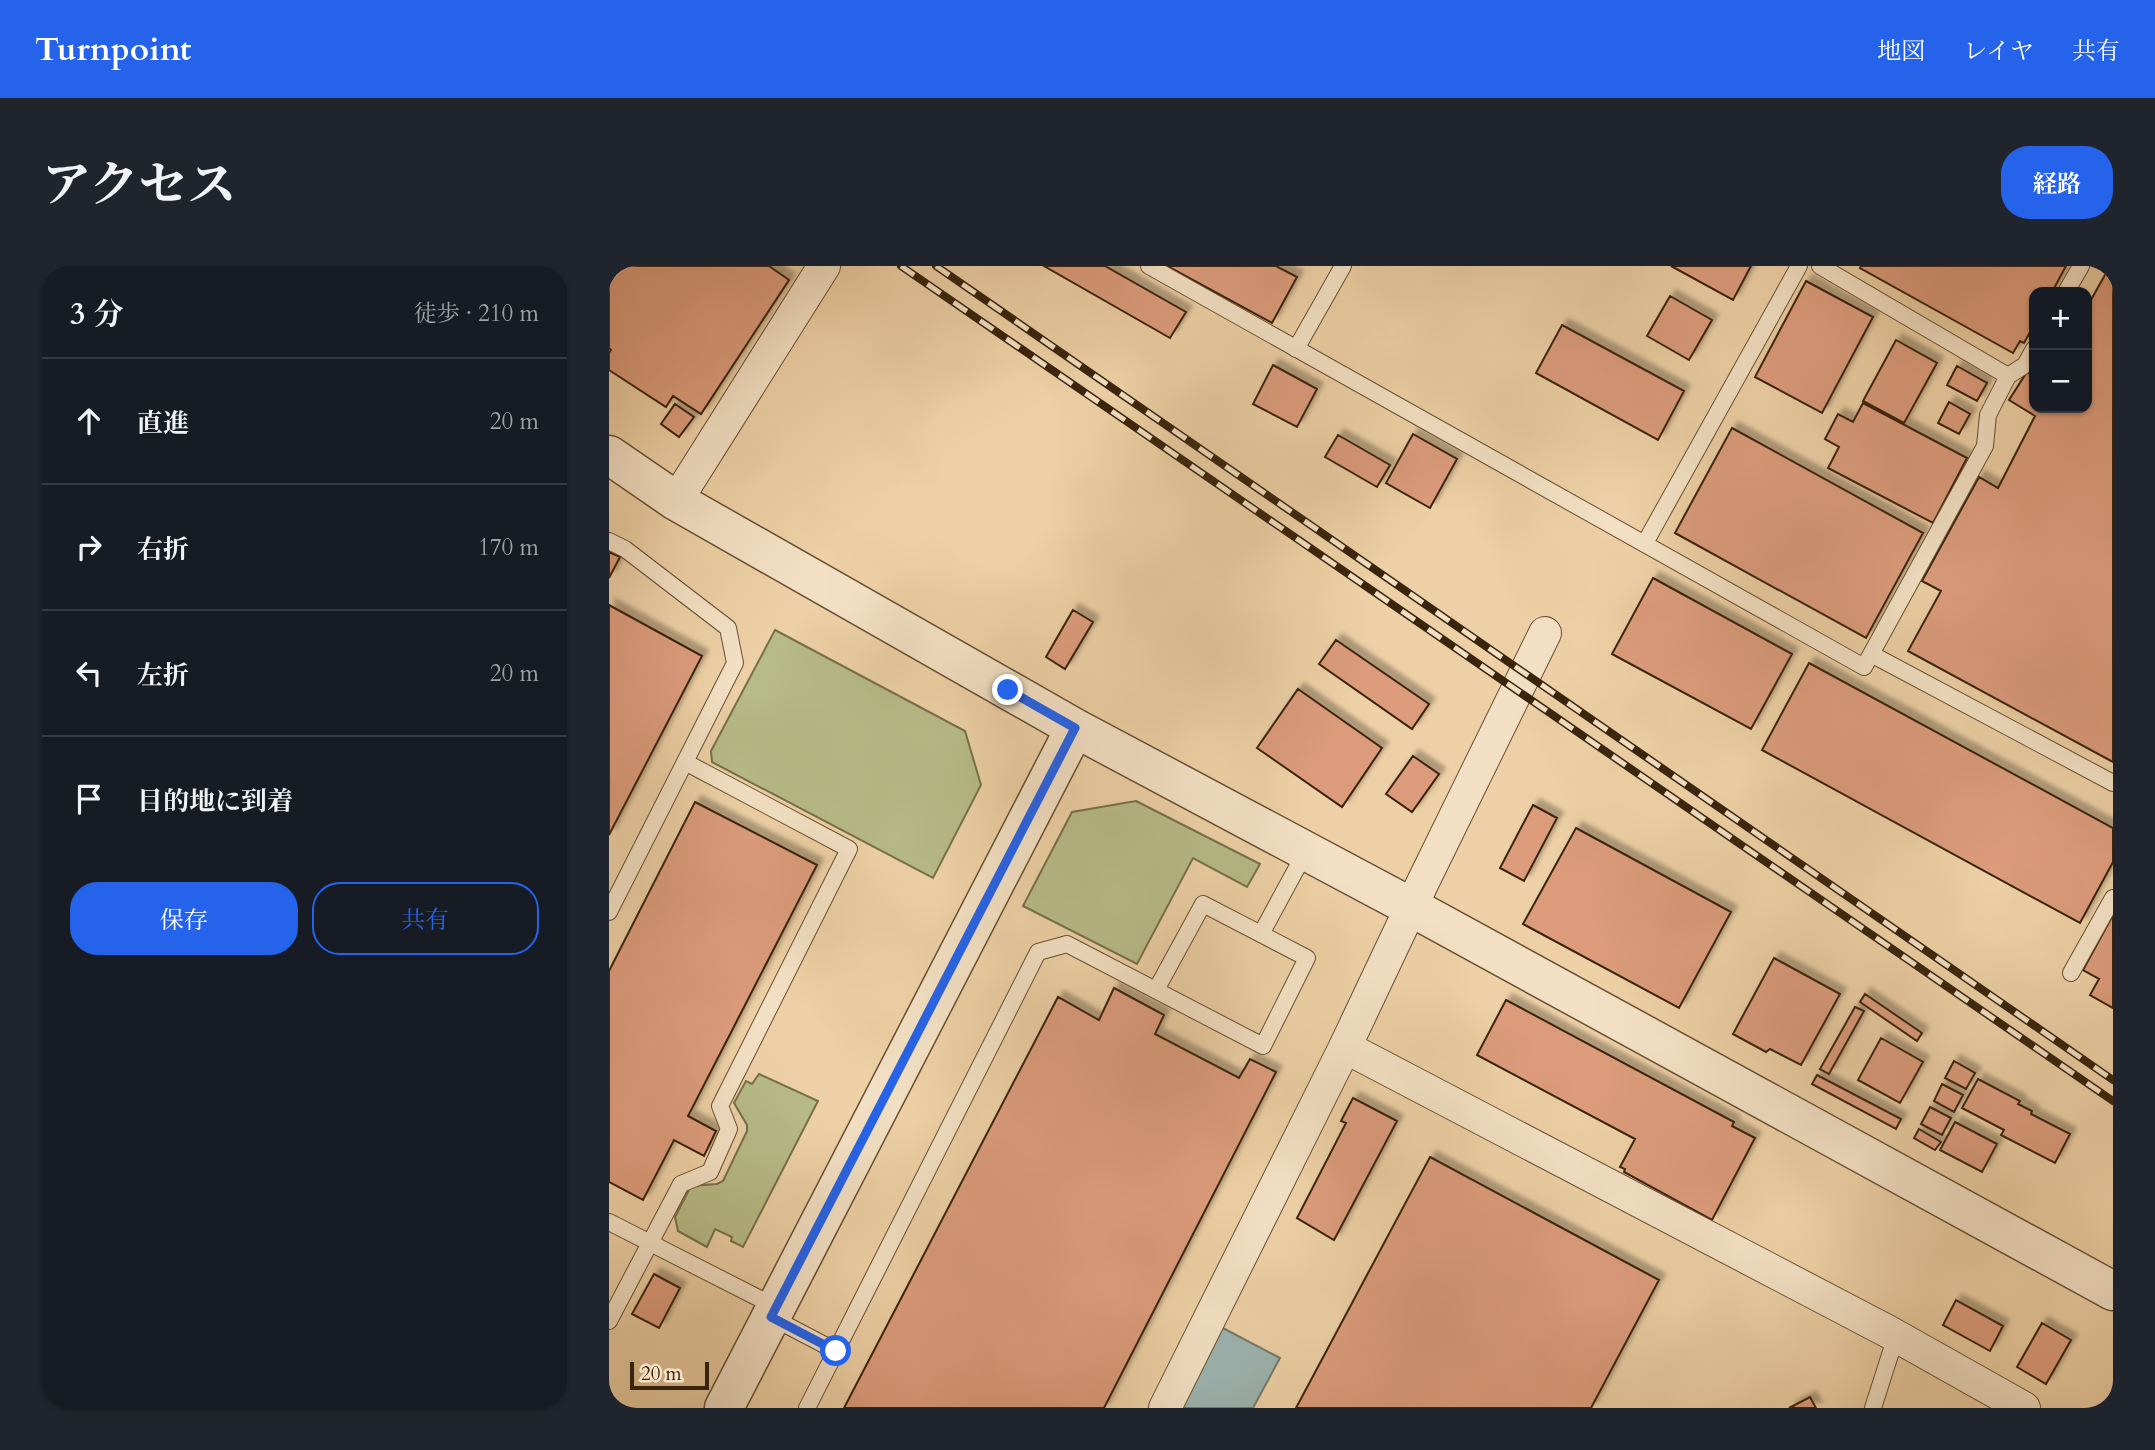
<!DOCTYPE html>
<html lang="ja">
<meta charset="utf-8">
<style>
:root{--surface:#171b24;--page:#20242c;--text:#f1f3f6;--muted:#9ea1a6;--line:#363941;--accent:#2563eb}
body{margin:0;font-family:Cardo,"Noto Serif JP",serif;background:var(--page);color:var(--text)}
.controls{position:absolute;right:21px;top:21px;display:grid;overflow:hidden;border-radius:14px;box-shadow:0 2px 5px #0004}
.controls button{width:63px;height:63px;display:grid;place-items:center;padding:0;border:0;border-bottom:2px solid var(--line);background:var(--surface);color:var(--text);font:35px sans-serif}
.scale{position:absolute;left:21px;bottom:18px;width:79px;box-sizing:border-box;padding-left:7px;border:4px solid #3a240c;border-top:0;font-size:19px;line-height:24px;white-space:nowrap;color:#3a240c;-webkit-text-stroke:5px #f3e0c4;paint-order:stroke}
.stop{position:absolute;width:21px;height:21px;margin:-16px;border:5px solid #2563eb;border-radius:50%;background:#fff}
.stop.end{background:#2563eb;border-color:#fff;box-shadow:0 2px 7px #0008}
.list{margin:0;padding:0;list-style:none}
h2{display:flex;justify-content:space-between;align-items:center;height:91px;margin:0;padding:0 28px;font-size:30px}
h2 small{font-size:23px;font-weight:400;color:var(--muted)}
.list li{display:grid;grid-template-columns:46px 1fr auto;gap:21px;align-items:center;box-sizing:border-box;height:126px;padding:0 28px;border-top:2px solid var(--line)}
.list b{display:block;font-size:26px;white-space:nowrap}
.list em{font-size:23px;font-style:normal;color:var(--muted)}
.actions{display:flex;gap:14px;padding:21px 28px}
.actions a{flex:1;padding:16px 0;border:2px solid var(--accent);border-radius:28px;text-align:center;font-size:24px;color:var(--accent)}
.actions .main{background:var(--accent);color:#fff}
.icon{flex:none;width:38px;height:38px;fill:none;stroke:currentColor;stroke-width:2;stroke-linecap:round;stroke-linejoin:round}
.map{position:relative;flex:none;width:1504px;height:1142px;overflow:hidden;border-radius:28px}
header{display:flex;align-items:center;gap:42px;box-sizing:border-box;height:98px;padding:0 35px;background:var(--accent);color:#fff}
header strong{font-size:33px}
nav{display:flex;gap:38px;margin-inline-start:auto;font-size:24px}
.intro{display:flex;align-items:center;justify-content:space-between;box-sizing:border-box;height:168px;padding:0 42px}
h1{margin:0;font-size:49px}
.button{padding:18px 32px;border-radius:28px;background:var(--accent);color:#fff;font-size:24px;font-weight:700}
main{display:flex;gap:42px;padding:0 42px}
aside{flex:1;background:var(--surface);border-radius:28px;box-shadow:0 2px 5px #0004}
.map>svg:first-child{display:block}
.green{fill:#b7bb87;stroke:#78704a;stroke-width:2}
.water{fill:#9cb4b0;stroke:#757a6e;stroke-width:2}
.building{fill:#dc9c7c;stroke:#3a240c;stroke-width:2;filter:url(#shadow)}
.lines{fill:none;stroke-linecap:round;stroke-linejoin:round}
.service-casing{stroke:#674f32;stroke-width:18}
.minor-casing{stroke:#674f32;stroke-width:34}
.tertiary-casing{stroke:#674f32;stroke-width:41}
.service{stroke:#f3e0c4;stroke-width:16}
.minor{stroke:#f3e0c4;stroke-width:32}
.tertiary{stroke:#f3e0c4;stroke-width:38}
.rail-casing{stroke:#3a240c;stroke-width:8}
.rail{stroke:#f3e0c4;stroke-width:5;stroke-dasharray:16;stroke-linecap:butt}
.route{stroke:#2563eb;stroke-width:9}
</style>
<header>
<strong>Turnpoint</strong>
<nav><a>地図</a><a>レイヤ</a><a>共有</a></nav>
</header>
<div class="intro"><h1>アクセス</h1><a class="button">経路</a></div>
<main>
<aside>
<h2>3 分<small>徒歩 · 210 m</small></h2>
<ul class="list">
<li><svg class="icon" aria-label="ahead" viewBox="0 0 24 24"><path d="M12 20V5M6 11l6-6 6 6"/></svg><div><b>直進</b></div><em>20 m</em></li>
<li><svg class="icon" aria-label="right" viewBox="0 0 24 24"><path d="M7 20v-9h11M14 6l5 5-5 5"/></svg><div><b>右折</b></div><em>170 m</em></li>
<li><svg class="icon" aria-label="left" viewBox="0 0 24 24"><path d="M17 20v-9H6M10 6l-5 5 5 5"/></svg><div><b>左折</b></div><em>20 m</em></li>
<li><svg class="icon" aria-label="arrive" viewBox="0 0 24 24"><path d="M6 21V4h12l-3 4 3 4H6"/></svg><div><b>目的地に到着</b></div></li>
</ul>
<div class="actions"><a class="main">保存</a><a>共有</a></div>
</aside>
<div class="map">
<svg width="1504" height="1142" viewBox="0 0 1504 1142">
<defs>
<filter id="shadow"><feDropShadow dx="6" dy="-6" stdDeviation="2" flood-color="#0004"/></filter>
</defs>
<rect width="100%" height="100%" fill="#edd0a5"/>
<filter id="stains"><feTurbulence type="fractalNoise" baseFrequency=".00286" numOctaves="4"/><feColorMatrix values="0 0 0 0 .2 0 0 0 0 .09 0 0 0 0 .02 0 0 0 .5 -.17"/></filter>
<radialGradient id="worn" r=".72"><stop offset=".6" stop-color="#630" stop-opacity="0"/><stop offset="1" stop-color="#630" stop-opacity=".3"/></radialGradient>
<path class="green" d="M166,364L356,465L372,519L324,612L103,496L102,485Z
M527,535L651,598L638,621L584,592L528,698L414,640L463,546Z
M150,808L209,835L134,981L122,975L123,971L106,963L98,981L69,965L66,951L82,920L108,918L114,915L138,865V859L125,837L137,815L143,818Z"/>
<path class="water" d="M612,1061L671,1092L644,1142H572Z"/>
<path class="building" d="M0,0H160L180,14L92,148L64,130L57,141L0,104V87L2,84L0,82Z
M435,0H496L577,46L561,72Z
M558,0H667L688,11L663,57Z
M1062,0H1142L1124,34Z
M1252,0H1457L1443,26H1425V59L1415,77L1411,75L1404,87L1251,2Z
M1501,0H1504V496L1299,385L1332,325L1313,315L1370,211L1389,222L1426,150L1400,134L1418,106L1425,111V142H1478V41Z
M1197,15L1264,51L1213,147L1146,111Z
M1061,30L1103,54L1080,94L1038,70Z
M953,59L1075,125L1049,174L927,107Z
M1287,74L1328,97L1295,157L1254,135Z
M664,99L708,123L688,161L644,138Z
M1348,100L1378,117L1368,135L1338,119Z
M1340,136L1361,148L1350,168L1329,157Z
M1254,137L1358,192L1324,257L1219,202L1230,181L1216,173L1229,148L1244,156Z
M66,138L85,151L70,171L52,158Z
M1123,162L1314,267L1257,372L1066,267Z
M804,168L848,193L821,242L777,217Z
M729,169L781,199L768,221L716,191Z
M0,286L11,291L0,312Z
M1044,312L1183,388L1142,463L1003,388Z
M0,339L93,390L0,569Z
M464,344L484,356L456,403L437,391Z
M727,374L820,438L803,463L710,398Z
M1200,397L1504,562V596L1471,657L1153,484Z
M689,423L773,482L733,541L648,482Z
M804,490L830,508L803,546L777,528Z
M86,536L208,599L79,850L107,865L95,890L65,874L34,934L0,916V705Z
M924,539L948,552L915,615L891,602Z
M967,562L1122,646L1070,742L914,658Z
M1504,649V742L1481,729L1490,713L1474,704Z
M1165,692L1231,728L1192,799L1161,783L1157,786L1124,768Z
M505,722L555,749L546,768L630,812L641,793L667,806L495,1142H235L449,731L490,754Z
M1256,728L1313,767L1308,775L1251,736Z
M897,734L1125,856L1123,860L1146,872L1103,954L1015,906L1016,903L1011,901L1026,873L868,789Z
M1246,741L1255,745L1220,808L1211,803Z
M1272,772L1314,796L1291,837L1249,814Z
M1345,795L1366,807L1357,823L1336,812Z
M1208,809L1292,853L1287,863L1203,818Z
M1369,813L1411,835L1409,838L1423,845L1422,848L1461,868L1446,897L1392,869L1395,864L1353,842Z
M1333,818L1354,829L1345,846L1325,835Z
M744,832L788,855L725,974L688,952L737,857L732,855Z
M1321,841L1342,852L1333,869L1312,858Z
M1346,856L1388,878L1373,906L1331,884Z
M1310,863L1332,876L1326,884L1305,872Z
M821,891L1050,1014L982,1142H687Z
M45,1008L71,1022L50,1062L23,1048Z
M1347,1034L1394,1060L1381,1085L1334,1059Z
M1433,1057L1462,1074L1437,1118L1408,1101Z
M1201,1131L1207,1142H1180Z"/>
<g class="lines">
<defs>
<path id="service" d="M540,0L1255,401L1376,180L1379,149L1399,110L1211,0
M1457,26L1472,0
M687,83L734,0
M1399,110L1416,99L1425,83
M0,275L16,283L119,362L126,397L0,646
M1036,277L1190,0
M1262,388L1504,517
M652,668L697,585
M1462,707L1504,632
M0,956L167,1041
M162,1051L227,1085L198,1142
M0,1055L72,918L101,906L120,863L111,840L240,583L76,496
M227,1085L429,686L458,678L654,780L698,692L594,638L547,724
M1264,1142L1287,1070"/>
<path id="minor" d="M67,235L215,0
M736,781L1280,1066L1415,1142
M556,1142L736,781L814,616L936,367"/>
<path id="tertiary" d="M0,189L67,235L466,462L802,641L1504,1025
M115,1142L466,462"/>
</defs>
<use href="#service" class="service-casing"/>
<use href="#minor" class="minor-casing"/>
<use href="#tertiary" class="tertiary-casing"/>
<use href="#service" class="service"/>
<use href="#minor" class="minor"/>
<use href="#tertiary" class="tertiary"/>
<defs>
<path id="rail" d="M292,0L1504,835
M327,0L1504,814"/>
</defs>
<use href="#rail" class="rail-casing"/>
<use href="#rail" class="rail"/>
</g>
<g class="lines">
<path class="route" d="M227,1085L162,1051L466,462L399,424"/>
</g>
<rect width="100%" height="100%" filter="url(#stains)"/>
<rect width="100%" height="100%" fill="url(#worn)"/>
</svg>
<div class="controls">
<button>+</button>
<button>−</button>
</div>
<div class="scale">20 m</div>
<div class="stop" style="left:227px;top:1085px"></div>
<div class="stop end" style="left:399px;top:424px"></div>
</div>
</main>
